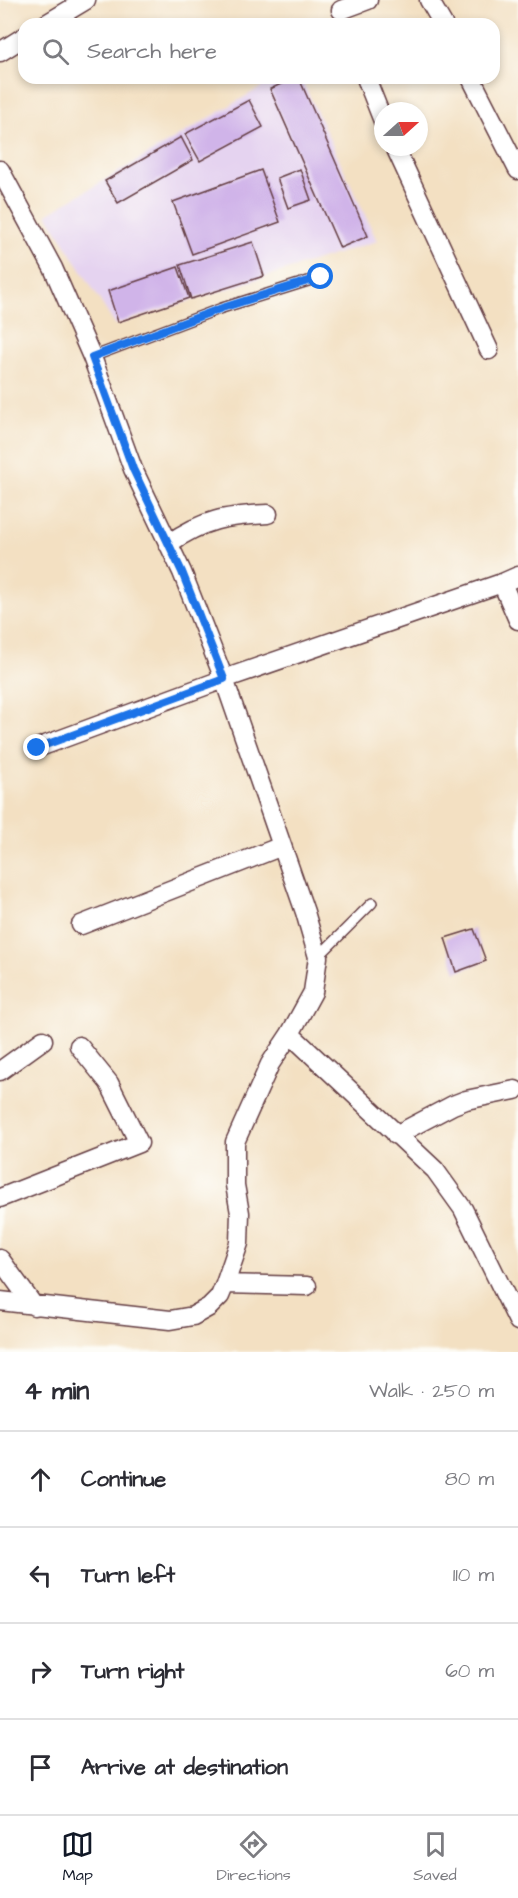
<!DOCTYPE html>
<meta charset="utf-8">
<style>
:root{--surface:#fff;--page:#f7f7f7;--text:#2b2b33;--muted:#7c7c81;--line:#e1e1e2;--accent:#111827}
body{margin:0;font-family:"Architects Daughter",sans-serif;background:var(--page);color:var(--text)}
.compass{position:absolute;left:374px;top:102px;width:54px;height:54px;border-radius:50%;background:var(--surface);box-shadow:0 3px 9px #0003;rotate:69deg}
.stop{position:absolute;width:18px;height:18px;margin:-14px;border:4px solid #1a73e8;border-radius:50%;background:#fff}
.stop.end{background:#1a73e8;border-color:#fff;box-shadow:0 2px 6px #0008}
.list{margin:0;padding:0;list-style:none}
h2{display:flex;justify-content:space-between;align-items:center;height:78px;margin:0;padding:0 24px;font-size:26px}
h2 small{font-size:20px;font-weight:400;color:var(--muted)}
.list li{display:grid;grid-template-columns:39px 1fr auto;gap:18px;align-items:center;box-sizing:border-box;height:96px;padding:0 24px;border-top:2px solid var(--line)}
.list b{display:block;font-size:22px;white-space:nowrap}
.list em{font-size:20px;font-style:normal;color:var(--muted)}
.icon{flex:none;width:33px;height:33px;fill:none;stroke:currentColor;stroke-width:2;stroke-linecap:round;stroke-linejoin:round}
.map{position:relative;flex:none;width:518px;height:1352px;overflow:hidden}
.search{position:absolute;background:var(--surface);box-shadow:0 3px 9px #0003;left:18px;right:18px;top:18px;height:66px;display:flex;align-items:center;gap:15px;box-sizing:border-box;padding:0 21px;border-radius:18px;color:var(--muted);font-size:22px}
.sheet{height:462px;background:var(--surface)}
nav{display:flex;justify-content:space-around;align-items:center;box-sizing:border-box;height:84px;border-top:2px solid var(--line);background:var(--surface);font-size:16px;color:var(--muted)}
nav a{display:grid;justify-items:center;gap:3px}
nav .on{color:var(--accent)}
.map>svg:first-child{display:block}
.built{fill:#e5d3f0}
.building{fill:#d0b4e9}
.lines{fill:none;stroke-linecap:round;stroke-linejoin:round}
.service-casing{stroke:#633c42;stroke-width:12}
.minor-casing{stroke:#633c42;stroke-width:21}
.service{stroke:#fff;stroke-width:9}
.minor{stroke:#fff;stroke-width:18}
.route{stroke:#1a73e8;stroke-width:8}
</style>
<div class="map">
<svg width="518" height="1352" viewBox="0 0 518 1352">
<rect width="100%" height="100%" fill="#fdfcf7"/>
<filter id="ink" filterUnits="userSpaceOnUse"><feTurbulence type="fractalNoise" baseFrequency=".0167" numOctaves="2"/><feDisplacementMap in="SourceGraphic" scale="12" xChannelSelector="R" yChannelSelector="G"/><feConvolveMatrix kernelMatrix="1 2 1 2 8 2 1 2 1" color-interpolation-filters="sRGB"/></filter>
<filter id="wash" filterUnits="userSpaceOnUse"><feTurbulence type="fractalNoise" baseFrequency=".008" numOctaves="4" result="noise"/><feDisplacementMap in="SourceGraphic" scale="24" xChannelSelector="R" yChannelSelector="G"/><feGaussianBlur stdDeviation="1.35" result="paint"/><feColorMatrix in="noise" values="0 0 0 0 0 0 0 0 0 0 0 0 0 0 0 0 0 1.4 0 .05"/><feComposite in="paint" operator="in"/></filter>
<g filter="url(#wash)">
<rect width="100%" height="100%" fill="#f3e0c2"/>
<path class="built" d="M277,78H301L377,241L115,325L47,214Z"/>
<g id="blocks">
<path class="building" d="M294,78H299L368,236L340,248L270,89Z
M249,100L263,127L200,161L185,134Z
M181,137L193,160L118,203L105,181Z
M300,169L311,200L288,208L277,178Z
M261,170L280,222L192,254L173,202Z
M253,242L264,276L191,299L180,265Z
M178,267L189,298L118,322L108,291Z
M474,929L486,961L456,972L445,938Z"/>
</g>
</g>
<g filter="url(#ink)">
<use href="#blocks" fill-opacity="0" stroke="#633c42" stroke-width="1.5"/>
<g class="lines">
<defs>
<path id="service" d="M92,357L222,308L321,277
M318,957L372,903"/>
<path id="minor" d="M429,0L443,24
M341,10L368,0
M46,24L86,0
M0,52L24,37
M366,78L383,121
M471,78L518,170
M395,147L489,350
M0,170L53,268L92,357L133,469L182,572L224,679L305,912L318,957L313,992L290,1034L270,1064L235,1142V1185L240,1213L239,1243L225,1284L220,1296L209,1307L193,1316L170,1320L0,1301
M168,544C204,519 226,516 268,514
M502,583L518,620
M37,748L224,679L502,583L518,576
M81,925L282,846
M290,1034L435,1170L463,1209L518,1321
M0,1071L43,1040
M396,1135L453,1105L466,1100L515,1090
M0,1198L139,1143L109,1083L79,1046
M0,1259L34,1306
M225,1284L307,1286"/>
</defs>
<use href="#service" class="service-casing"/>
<use href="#minor" class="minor-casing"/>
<use href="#service" class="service"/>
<use href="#minor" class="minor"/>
</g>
</g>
<g class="lines" filter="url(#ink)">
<path class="route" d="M37,748L224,679L182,572L133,469L92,357L222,308L321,277"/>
</g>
</svg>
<svg class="compass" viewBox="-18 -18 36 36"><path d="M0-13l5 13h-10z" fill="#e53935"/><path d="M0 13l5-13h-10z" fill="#7c7c81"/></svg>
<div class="stop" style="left:321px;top:277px"></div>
<div class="stop end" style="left:37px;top:748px"></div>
<div class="search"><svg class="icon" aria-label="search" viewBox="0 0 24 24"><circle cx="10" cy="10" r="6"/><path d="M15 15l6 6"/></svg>Search here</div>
</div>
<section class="sheet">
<h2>4 min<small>Walk · 250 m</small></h2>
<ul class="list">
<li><svg class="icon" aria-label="ahead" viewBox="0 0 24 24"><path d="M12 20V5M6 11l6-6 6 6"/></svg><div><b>Continue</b></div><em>80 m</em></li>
<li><svg class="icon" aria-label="left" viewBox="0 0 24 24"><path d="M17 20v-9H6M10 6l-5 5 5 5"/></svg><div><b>Turn left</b></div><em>110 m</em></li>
<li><svg class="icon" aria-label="right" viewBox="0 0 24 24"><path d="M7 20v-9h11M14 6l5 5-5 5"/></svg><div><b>Turn right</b></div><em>60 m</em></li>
<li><svg class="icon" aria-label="arrive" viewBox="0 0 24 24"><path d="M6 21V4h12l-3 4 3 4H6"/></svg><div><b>Arrive at destination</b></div></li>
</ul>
</section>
<nav>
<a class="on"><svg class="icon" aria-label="map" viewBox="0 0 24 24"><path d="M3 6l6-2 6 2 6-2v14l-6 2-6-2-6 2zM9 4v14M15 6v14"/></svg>Map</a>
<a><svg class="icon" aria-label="directions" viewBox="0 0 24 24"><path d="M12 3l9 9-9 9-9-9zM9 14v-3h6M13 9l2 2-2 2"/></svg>Directions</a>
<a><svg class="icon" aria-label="saved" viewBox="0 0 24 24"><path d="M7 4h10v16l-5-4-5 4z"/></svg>Saved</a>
</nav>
